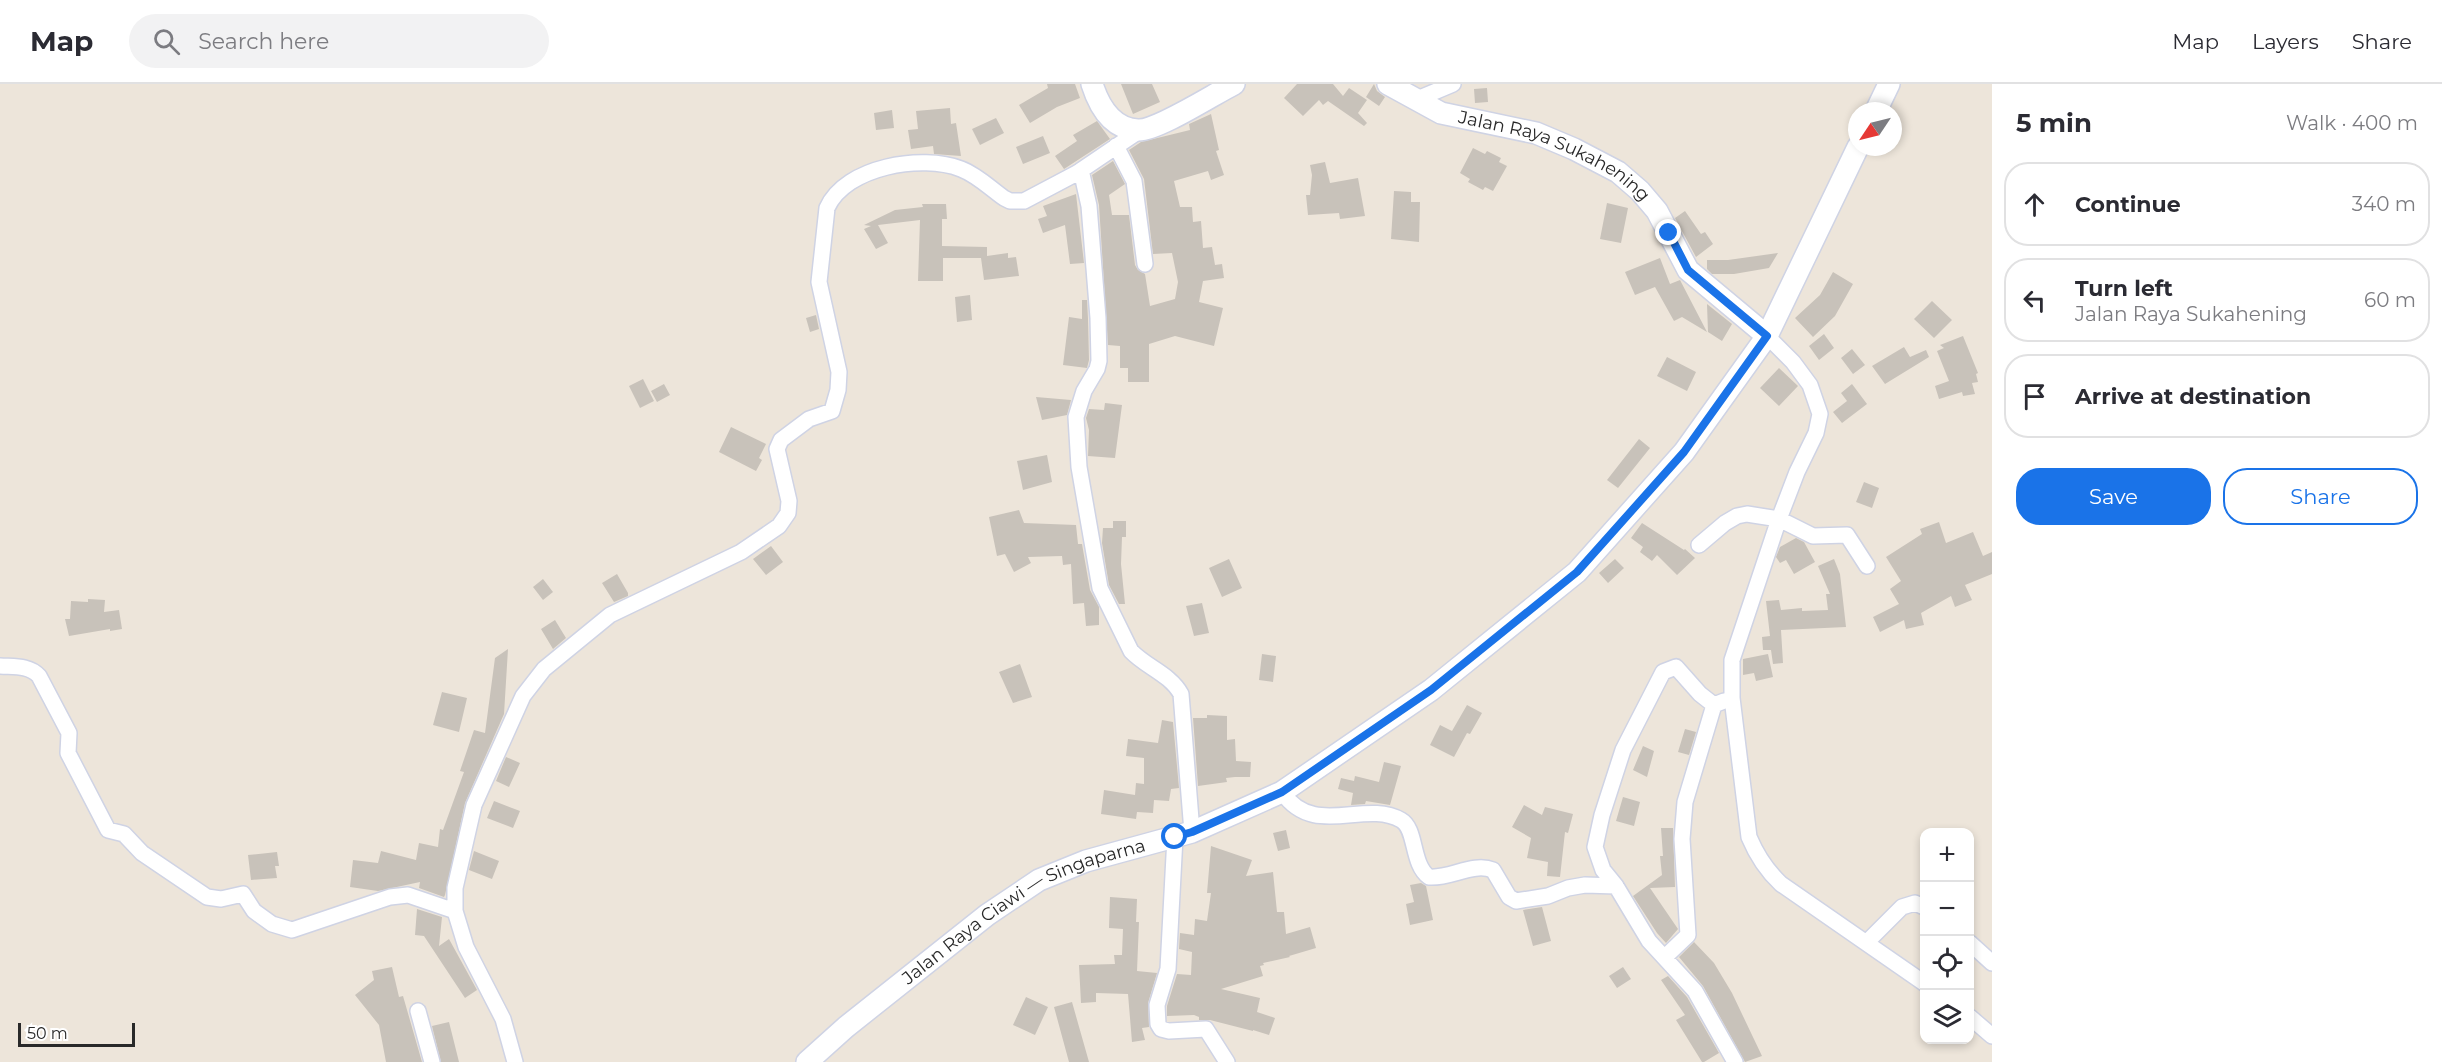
<!DOCTYPE html>
<meta charset="utf-8">
<style>
:root{--surface:#fff;--page:#f2f2f3;--text:#2b2b33;--muted:#7c7c81;--line:#e1e1e2;--accent:#1a73e8}
body{margin:0;font-family:Montserrat,sans-serif;background:var(--page);color:var(--text)}
.controls{position:absolute;right:18px;bottom:18px;display:grid;overflow:hidden;border-radius:12px;box-shadow:0 3px 9px #0003}
.controls button{width:54px;height:54px;display:grid;place-items:center;padding:0;border:0;border-bottom:2px solid var(--line);background:var(--surface);color:var(--text);font:30px sans-serif}
.compass{position:absolute;left:1848px;top:18px;width:54px;height:54px;border-radius:50%;background:var(--surface);box-shadow:0 3px 9px #0003;rotate:235deg}
.scale{position:absolute;left:18px;bottom:15px;width:117px;box-sizing:border-box;padding-left:6px;border:3px solid #292929;border-top:0;font-size:16px;line-height:21px;white-space:nowrap;color:#292929;-webkit-text-stroke:4px #fff;paint-order:stroke}
.stop{position:absolute;width:18px;height:18px;margin:-14px;border:4px solid #1a73e8;border-radius:50%;background:#fff}
.stop.end{background:#1a73e8;border-color:#fff;box-shadow:0 2px 6px #0008}
.list{margin:0;padding:0;list-style:none}
h2{display:flex;justify-content:space-between;align-items:center;height:78px;margin:0;padding:0 24px;font-size:26px}
h2 small{font-size:20px;font-weight:400;color:var(--muted)}
.list li{display:grid;grid-template-columns:39px 1fr auto;gap:18px;align-items:center;box-sizing:border-box;height:84px;margin:0 12px 12px;padding:0 12px;border:2px solid var(--line);border-radius:24px}
.list b{display:block;font-size:22px;white-space:nowrap}
.list p{margin:0;font-size:20px;white-space:nowrap;color:var(--muted)}
.list em{font-size:20px;font-style:normal;color:var(--muted)}
.actions{display:flex;gap:12px;padding:18px 24px}
.actions a{flex:1;padding:14px 0;border:2px solid var(--accent);border-radius:24px;text-align:center;font-size:21px;color:var(--accent)}
.actions .main{background:var(--accent);color:#fff}
.icon{flex:none;width:33px;height:33px;fill:none;stroke:currentColor;stroke-width:2;stroke-linecap:round;stroke-linejoin:round}
.map{position:relative;flex:none;width:1992px;height:978px;overflow:hidden}
header{display:flex;align-items:center;gap:36px;box-sizing:border-box;height:84px;padding:0 30px;background:var(--surface);border-bottom:2px solid var(--line)}
header strong{font-size:28px}
nav{display:flex;gap:33px;margin-inline-start:auto;font-size:21px}
.search{width:420px;height:54px;background:var(--page);display:flex;align-items:center;gap:15px;box-sizing:border-box;padding:0 21px;border-radius:33px;color:var(--muted);font-size:22px}
main{display:flex}
aside{flex:1;background:var(--surface)}
.map>svg:first-child{display:block}
.building{fill:#c8c2ba}
.lines{fill:none;stroke-linecap:round;stroke-linejoin:round}
.minor-casing{stroke:#cfd3e4;stroke-width:18}
.secondary-casing{stroke:#cfd3e4;stroke-width:24}
.minor{stroke:#fff;stroke-width:15}
.secondary{stroke:#fff;stroke-width:21}
.route{stroke:#1a73e8;stroke-width:8}
.labels{text-anchor:middle;stroke-width:6;stroke-linejoin:round;paint-order:stroke}
.street-label{font-size:18px;fill:#292929;stroke:#fff}
</style>
<header>
<strong>Map</strong>
<div class="search"><svg class="icon" aria-label="search" viewBox="0 0 24 24"><circle cx="10" cy="10" r="6"/><path d="M15 15l6 6"/></svg>Search here</div>
<nav><a>Map</a><a>Layers</a><a>Share</a></nav>
</header>
<main>
<div class="map">
<svg width="1992" height="978" viewBox="0 0 1992 978">
<rect width="100%" height="100%" fill="#ede5da"/>
<path class="building" d="M1047,0H1075L1080,14L1057,23L1030,39L1019,21L1048,4Z
M1121,0H1152L1160,18L1133,30Z
M1297,0H1333L1343,12L1349,4L1367,16L1358,29L1367,39L1364,42L1328,17L1323,21L1319,16L1303,32L1284,14Z
M1374,0L1377,7L1385,13L1379,22L1366,13Z
M1487,4L1488,18L1475,19L1474,5Z
M950,24L951,40L956,39L961,72L934,70L933,62L911,65L908,46L918,45L916,27Z
M892,26L894,44L876,46L874,29Z
M1211,30L1219,66L1216,67L1224,91L1211,96L1208,87L1174,97L1180,123H1192L1193,138L1201,137L1203,164L1212,163L1215,181L1222,180L1224,194L1203,197L1199,218L1223,224L1214,262L1175,252L1149,260V298H1128V284H1120V262L1108,261L1099,121L1092,91L1113,77L1125,100L1109,111L1112,131H1129L1135,181L1138,186L1145,190L1150,222L1175,215L1178,198L1172,169L1153,170L1144,95L1129,66L1141,58L1190,46L1189,40Z
M996,34L1004,49L980,61L972,45Z
M1097,37L1110,55L1064,85L1055,72L1077,57L1073,51Z
M1043,52L1050,69L1023,80L1016,63Z
M1473,64L1485,70L1487,67L1501,74L1499,78L1507,82L1493,107L1485,103L1483,106L1468,98L1470,95L1460,89Z
M1325,78L1330,99L1358,94L1365,132L1340,135L1339,129L1308,131L1306,111H1310L1312,91L1310,81Z
M1394,107L1411,108V118H1420L1419,158L1391,155Z
M1076,110L1084,179L1070,180L1065,141L1043,149L1038,135L1047,132L1043,122Z
M1607,119L1628,124L1621,159L1600,155Z
M922,120H946L947,135H942V162L987,163V172L1008,169V174L1016,173L1019,192L984,196L981,174H943V197H918L920,136L878,141L888,159L876,165L864,145L871,142L864,141L895,126L923,123Z
M1685,127L1701,150L1705,148L1713,160L1696,173L1675,134Z
M1778,169L1769,184L1734,190H1712L1707,185V176H1728Z
M1660,174L1670,200L1680,196L1707,248L1682,233L1674,237L1655,203L1635,211L1625,188Z
M1833,188L1853,200L1835,232L1813,253L1795,234L1820,211Z
M970,211L972,236L957,238L955,213Z
M1082,216H1087L1088,235L1089,276L1087,284L1063,281L1069,233L1082,235Z
M1932,217L1952,236L1934,254L1914,235Z
M1707,220L1732,240L1722,257L1708,248Z
M816,231L819,245L810,248L806,234Z
M1824,250L1834,264L1819,276L1809,262Z
M1963,252L1978,289L1976,290L1978,298L1972,299L1975,310L1963,312L1962,308L1939,315L1935,302L1949,297L1937,267L1944,264L1940,261Z
M1904,263L1910,273L1926,266L1929,273L1885,300L1872,282Z
M1852,265L1865,281L1853,290L1841,274Z
M1667,273L1696,288L1687,307L1657,292Z
M1779,284L1798,302L1779,322L1760,304Z
M643,295L654,317L640,324L629,302Z
M664,300L670,311L657,318L651,307Z
M1852,300L1867,320L1842,339L1833,328L1847,317L1841,309Z
M1036,313L1071,316L1067,331L1042,336Z
M1105,319L1122,321L1115,374L1088,372L1089,346L1086,334L1089,325L1104,326Z
M731,343L766,360L759,374L762,376L756,387L719,368Z
M1639,355L1650,364L1618,404L1607,396Z
M1047,371L1052,398L1023,406L1017,377Z
M1864,398L1879,404L1872,424L1856,418Z
M1019,426L1024,439L1076,441L1078,460H1082L1090,506L1099,523V541L1086,542L1084,519L1073,520L1071,480L1063,481L1062,472L1028,473L1031,479L1014,488L1005,470L997,472L989,433Z
M1113,437H1126V453H1122L1121,480L1125,520H1119L1109,501L1102,459L1103,444H1113Z
M1939,438L1946,459L1973,448L1983,472L1992,468V490L1965,501L1972,516L1955,523L1951,512L1921,529L1924,541L1906,545L1904,536L1880,548L1873,533L1899,520L1890,505L1901,497L1886,473L1922,450L1920,445Z
M1642,439L1684,466L1685,465L1695,474L1677,491L1657,471L1652,477L1640,468L1643,463L1631,454Z
M1796,454L1804,458L1815,478L1794,490L1786,476L1780,479L1776,473L1780,463Z
M771,462L783,478L766,491L753,475Z
M1229,475L1242,504L1222,513L1209,484Z
M1615,475L1624,484L1608,499L1599,489Z
M1834,475L1840,490L1846,543L1781,546L1783,579L1773,580L1771,566H1763L1762,553L1770,552L1766,517L1779,516L1781,526L1802,524V527L1828,526L1826,510H1830L1818,482Z
M617,490L628,509V512L614,518L602,499Z
M543,495L553,508L543,516L533,503Z
M88,515L105,516L104,528L119,526L122,545L110,547V545L69,552L65,535H70L71,517L88,518Z
M1202,519L1209,549L1194,552L1186,522Z
M555,536L566,554L553,565L541,545Z
M508,565L504,630L465,719L445,811L444,813L419,804L420,798L378,807L350,803L353,776L378,779L381,767L416,776L419,759L438,763L440,745L443,746L464,688L460,687L474,646L485,649L495,574Z
M1262,570L1276,572L1273,598L1259,596Z
M1768,570L1773,593L1756,597L1754,589L1743,591V575Z
M1020,580L1032,613L1013,619L999,588Z
M442,608L467,614L459,648L433,641Z
M1467,621L1482,629L1470,650L1467,649L1454,673L1430,661L1440,641L1452,647Z
M1207,631L1227,632V656L1235,655L1236,677L1251,678L1250,693H1235L1226,694L1227,698L1198,702L1193,634H1207Z
M1162,636L1173,638L1179,704L1171,705L1169,717L1154,716L1153,729L1137,728L1136,735L1101,730L1104,706L1135,711L1136,699L1144,700V674L1126,672L1128,655L1158,659Z
M1685,645L1696,648L1689,671L1678,668Z
M1643,662L1654,667L1647,693L1633,686Z
M506,673L520,679L509,703L496,697Z
M1384,678L1401,682L1390,721L1366,717L1365,720L1351,721L1353,709L1338,705L1341,694L1354,697L1355,692L1379,698Z
M1623,713L1640,718L1634,742L1616,737Z
M494,717L520,727L513,744L487,734Z
M1524,721L1542,731L1545,723L1573,730L1568,749L1565,748L1560,793L1547,792L1548,778L1527,774L1531,754L1512,743Z
M1661,744H1673L1675,803L1650,804L1678,845L1666,859L1657,849L1633,812L1662,791L1660,772H1663Z
M1286,746L1290,764L1278,767L1273,749Z
M1211,762L1252,776L1246,792L1273,788L1277,828H1284L1286,850L1310,843L1316,864L1289,872L1290,873L1263,879L1264,881L1260,882L1263,892L1221,905L1260,914L1257,928L1275,934L1269,951L1253,946V947L1210,936H1199V933L1194,931L1167,932V922L1177,890L1191,891L1192,868L1179,865L1180,849L1194,851L1195,835L1207,837L1211,809H1207Z
M474,767L499,777L492,795L469,786Z
M277,768L279,782H275L277,794L251,796L248,771Z
M1421,799L1426,802L1433,836L1410,841L1406,820L1414,818L1410,801Z
M1110,813L1137,815L1136,838H1139L1137,887L1157,889L1148,919L1149,943L1142,944L1145,956L1132,958L1128,910L1096,909V918L1081,919L1079,881L1115,880L1114,871H1122L1123,845L1109,844Z
M1542,823L1551,857L1533,862L1523,826Z
M417,825L442,833L439,862L449,855L477,906L465,914L424,852L415,851Z
M1694,858L1714,879L1732,909L1762,972L1745,978L1703,902L1679,873Z
M392,883L399,913L403,912L422,978H386L379,941L355,911L374,896L372,887Z
M1623,883L1631,895L1617,904L1609,892Z
M1668,892L1687,913L1719,969L1704,978H1702L1676,936L1685,931L1661,896Z
M1026,913L1048,923L1035,951L1013,941Z
M1072,918L1089,978H1069L1054,923Z
M449,938L459,978H441L432,942Z"/>
<g class="lines">
<defs>
<path id="minor" d="M1415,16L1453,0
M1116,62L1134,97L1145,180
M1081,86L1089,122L1098,234L1099,277L1097,285L1084,307L1076,333L1079,383L1100,504L1131,567C1146,583 1170,590 1181,610L1192,748
M1767,252L1793,278L1810,301L1820,330L1816,349L1797,388L1779,435L1732,576V614L1749,753C1757,772 1766,786 1781,800L1924,899
M1699,461L1725,439L1737,432L1747,430L1779,435L1813,452L1847,451L1867,482
M0,582C14,583 29,581 39,592L69,649L68,669L108,746L124,750L142,769L207,813L221,815L243,810L254,827L272,840L292,846L390,813L408,811L455,827
M1714,621L1700,610L1676,583L1663,588L1623,666L1602,731L1595,763L1603,786L1616,802L1649,857L1695,907L1735,978
M1282,708C1314,755 1364,715 1401,736C1417,745 1411,780 1429,793C1450,795 1473,778 1493,786L1509,813L1516,817L1548,812L1568,804L1585,801L1616,802
M1175,753L1168,885L1157,921L1158,940L1161,945L1169,947L1206,945L1227,978
M1866,859L1902,823L1915,819L1924,823
M1970,859L1992,879
M1665,873L1688,851L1682,755L1685,718L1714,621L1724,617
M418,927L432,978
M1970,933L1992,952
M515,978L503,935L466,863L455,827V804L474,721L523,612L544,585L610,531L741,468L779,442L788,429L789,417L777,365L781,356L809,335L832,327L838,306L839,288L819,198L827,124C846,82 922,70 961,85C977,91 990,104 1004,114L1010,117H1024L1077,89L1139,47"/>
<g id="secondary">
<path d="M1092,0C1099,22 1112,45 1138,46C1157,47 1214,10 1234,0"/>
<path id="s1" d="M1388,0L1441,29L1536,49L1574,65L1618,88L1640,107L1657,127L1688,186L1767,252"/>
<path d="M1876,27L1889,0"/>
<path id="s2" d="M807,978L846,943L987,831L1039,796L1086,777L1192,748L1282,708L1431,606L1577,488L1684,368L1767,252L1858,63"/>
</g>
</defs>
<use href="#minor" class="minor-casing"/>
<use href="#secondary" class="secondary-casing"/>
<use href="#minor" class="minor"/>
<use href="#secondary" class="secondary"/>
</g>
<g class="lines">
<path class="route" d="M1175,753L1192,748L1282,708L1431,606L1577,488L1684,368L1767,252L1688,186L1669,149"/>
</g>
<g class="labels">
<g class="street-label">
<text dy="6" stroke="none"><textPath href="#s1" startOffset="183">Jalan Raya Sukahening</textPath></text>
<text dy="6" stroke="none"><textPath href="#s2" startOffset="267">Jalan Raya Ciawi — Singaparna</textPath></text>
</g>
</g>
</svg>
<div class="controls">
<button>+</button>
<button>−</button>
<button><svg class="icon" aria-label="locate" viewBox="0 0 24 24"><circle cx="12" cy="12" r="6"/><path d="M12 2v4M12 18v4M2 12h4M18 12h4"/></svg></button>
<button><svg class="icon" aria-label="layers" viewBox="0 0 24 24"><path d="M12 4l9 5-9 5-9-5zM3 14l9 5 9-5"/></svg></button>
</div>
<svg class="compass" viewBox="-18 -18 36 36"><path d="M0-13l5 13h-10z" fill="#e53935"/><path d="M0 13l5-13h-10z" fill="#7c7c81"/></svg>
<div class="scale">50 m</div>
<div class="stop" style="left:1175px;top:753px"></div>
<div class="stop end" style="left:1669px;top:149px"></div>
</div>
<aside>
<h2>5 min<small>Walk · 400 m</small></h2>
<ul class="list">
<li><svg class="icon" aria-label="ahead" viewBox="0 0 24 24"><path d="M12 20V5M6 11l6-6 6 6"/></svg><div><b>Continue</b></div><em>340 m</em></li>
<li><svg class="icon" aria-label="left" viewBox="0 0 24 24"><path d="M17 20v-9H6M10 6l-5 5 5 5"/></svg><div><b>Turn left</b><p>Jalan Raya Sukahening</p></div><em>60 m</em></li>
<li><svg class="icon" aria-label="arrive" viewBox="0 0 24 24"><path d="M6 21V4h12l-3 4 3 4H6"/></svg><div><b>Arrive at destination</b></div></li>
</ul>
<div class="actions"><a class="main">Save</a><a>Share</a></div>
</aside>
</main>
